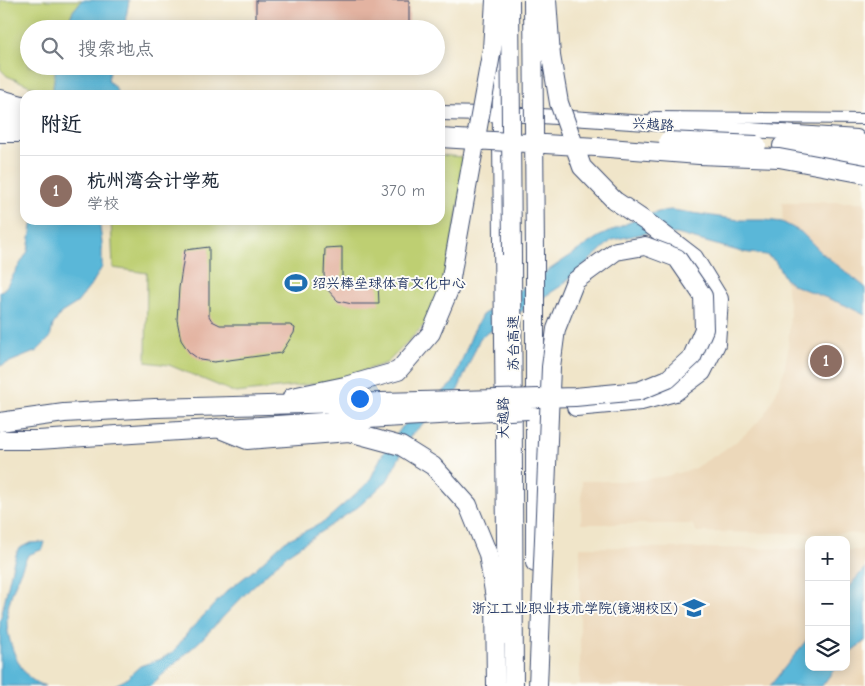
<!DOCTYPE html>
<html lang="zh">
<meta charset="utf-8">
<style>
:root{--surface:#fff;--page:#f2f2f3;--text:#1f2937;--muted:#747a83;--line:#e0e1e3;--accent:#0b8043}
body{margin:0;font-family:"Comic Neue","LXGW WenKai TC",sans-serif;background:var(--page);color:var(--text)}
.controls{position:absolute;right:15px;bottom:15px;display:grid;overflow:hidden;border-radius:10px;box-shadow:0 2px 12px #0003}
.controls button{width:45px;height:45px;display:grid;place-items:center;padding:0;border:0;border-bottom:1px solid var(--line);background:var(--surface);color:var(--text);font:25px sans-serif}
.you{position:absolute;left:359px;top:398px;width:18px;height:18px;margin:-12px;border:4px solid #fff;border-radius:50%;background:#1a73e8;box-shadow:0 0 0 8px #1a73e833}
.badge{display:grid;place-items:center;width:32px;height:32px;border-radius:50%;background:var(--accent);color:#fff;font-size:16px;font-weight:700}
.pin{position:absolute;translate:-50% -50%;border:2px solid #fff;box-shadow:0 1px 5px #0006}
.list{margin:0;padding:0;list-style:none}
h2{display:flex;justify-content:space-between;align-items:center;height:65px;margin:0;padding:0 20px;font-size:21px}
h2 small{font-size:16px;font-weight:400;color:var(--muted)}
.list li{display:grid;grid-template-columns:32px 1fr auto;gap:15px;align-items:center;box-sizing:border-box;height:70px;padding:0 20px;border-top:1px solid var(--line)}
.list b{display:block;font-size:19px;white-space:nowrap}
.list p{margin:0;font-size:16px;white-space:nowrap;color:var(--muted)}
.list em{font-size:16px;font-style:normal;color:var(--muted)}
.icon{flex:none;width:28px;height:28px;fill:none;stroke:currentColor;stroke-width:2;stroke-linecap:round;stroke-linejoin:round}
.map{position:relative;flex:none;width:865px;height:686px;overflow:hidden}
.search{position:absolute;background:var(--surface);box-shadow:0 2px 12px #0003;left:20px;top:20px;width:425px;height:55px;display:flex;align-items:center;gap:12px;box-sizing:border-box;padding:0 18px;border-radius:28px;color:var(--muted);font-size:19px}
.panel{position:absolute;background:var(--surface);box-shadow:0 2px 12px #0003;left:20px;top:90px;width:425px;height:135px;border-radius:15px}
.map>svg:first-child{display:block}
.built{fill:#ecd8ba}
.green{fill:#becf72;stroke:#6c7f68}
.water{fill:#5ab7d8;stroke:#3a739b}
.building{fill:#e3b3a1}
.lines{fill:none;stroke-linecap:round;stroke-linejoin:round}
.street-casing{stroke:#3b4a6e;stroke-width:12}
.secondary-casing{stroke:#3b4a6e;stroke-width:16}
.highway-casing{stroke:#3b4a6e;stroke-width:20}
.street{stroke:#fff;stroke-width:10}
.secondary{stroke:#fff;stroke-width:14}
.highway{stroke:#fff;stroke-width:18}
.highway-bridge-casing{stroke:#3b4a6e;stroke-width:20;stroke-linecap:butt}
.highway-bridge{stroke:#fff;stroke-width:18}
.labels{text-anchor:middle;stroke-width:4;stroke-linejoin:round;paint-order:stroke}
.street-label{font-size:14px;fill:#1b2f5e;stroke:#fdfcf7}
.poi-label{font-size:14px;fill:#1b2f5e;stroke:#fdfcf7;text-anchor:start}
</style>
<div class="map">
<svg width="865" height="686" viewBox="0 0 865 686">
<rect width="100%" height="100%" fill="#fdfcf7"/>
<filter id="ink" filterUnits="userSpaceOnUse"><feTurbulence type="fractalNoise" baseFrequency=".02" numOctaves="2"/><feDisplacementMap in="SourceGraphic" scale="10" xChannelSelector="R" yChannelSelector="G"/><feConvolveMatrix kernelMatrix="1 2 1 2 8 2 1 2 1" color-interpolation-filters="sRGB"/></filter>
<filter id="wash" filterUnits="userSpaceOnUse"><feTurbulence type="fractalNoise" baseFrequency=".0096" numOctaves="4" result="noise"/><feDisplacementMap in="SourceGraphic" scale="20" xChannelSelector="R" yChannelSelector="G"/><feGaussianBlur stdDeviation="1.12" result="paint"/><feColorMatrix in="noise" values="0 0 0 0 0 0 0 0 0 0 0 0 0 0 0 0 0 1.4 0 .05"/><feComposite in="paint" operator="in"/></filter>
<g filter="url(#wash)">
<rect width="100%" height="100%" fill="#f0e5c9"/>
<path class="built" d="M782,202H865V534L697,532L692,524H581L582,481H633L667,476L693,469L732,445L750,430L764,416L776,393L784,371L788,350L790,313L785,273Z
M580,547L809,549V667H846V550H865V686H580Z"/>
<path class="green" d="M0,0H82L73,11L65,29H29V66H56L52,95L7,76L0,69Z
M440,155L462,157L466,165L443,293L430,319L387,363L329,382L236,393L169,365L146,362L147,273L113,268L111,220H440Z"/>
<path class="water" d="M82,0H129L124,29H65L73,11Z
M56,66H111L108,80L117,90L116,95H52Z
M672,210L739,220H765L782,222L801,232L822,253L865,287V315L845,305L793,285L786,280L775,261L766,255L742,252L677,234L647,233L612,240L561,286L480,338L457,392L411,435L387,481L358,507L289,553L250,589L201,640L150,686H113L125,680L140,666L161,659L173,652L189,631L227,591L254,570L285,541L324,522L369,482L382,455L402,427L453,383L473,332L482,315L598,237C618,228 649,211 672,210Z
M33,220H99L102,243V267L92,284L77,303L61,313L53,325L50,338L37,351L0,366V292L6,287L28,251Z
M45,542L43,549L28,555C21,569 7,601 7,616C6,637 16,665 31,679C35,682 40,684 45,686H0V621L13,564L18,549L30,543Z
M865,568V641L846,655V590Z
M809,637V667H836L822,686H770Z"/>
<g id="blocks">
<path class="building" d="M256,0H409V29H256Z
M209,247V316L212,321L220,325H290L295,328L294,333L281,353L214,362L200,360L189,352L181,340L177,320L179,288L185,250Z
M342,247V283H378L379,304H352L338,301L327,289L324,275L325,248Z"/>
</g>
</g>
<g filter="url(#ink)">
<use href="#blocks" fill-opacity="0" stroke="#3b4a6e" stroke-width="1"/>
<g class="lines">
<defs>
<path id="street" d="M654,117L865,119"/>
<path id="secondary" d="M499,41L505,637
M0,110H25
M440,113L526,115L857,137"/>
<path id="highway" d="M0,99L25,106
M0,119L25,123
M0,133H25
M825,145L865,144
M782,146L837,149
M817,160L865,161
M512,255L514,686
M535,255V563
M292,397L345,386L398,371L431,333L449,290L454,260
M576,407L641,401L675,392L702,372L716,344L719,299L694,258L651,225L614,200
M0,422L64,413L155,408L382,402
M217,428L247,440L349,432L401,446L433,466L468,505L488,554L495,598L496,686
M0,440H38L384,418"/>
</defs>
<use href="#street" class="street-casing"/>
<use href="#secondary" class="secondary-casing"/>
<use href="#highway" class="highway-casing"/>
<use href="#street" class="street"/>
<use href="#secondary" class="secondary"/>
<use href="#highway" class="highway"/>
<defs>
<path id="highway-bridge" d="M510,0L512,255
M533,0L535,255
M547,0L551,56L559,103L582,167L614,200
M440,138L596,147L699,155L779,158L865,174
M668,141L757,145
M454,260L492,49L495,0
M382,402L575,397L639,391L668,379L692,357L704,329L703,296L677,258L645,246L616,251L575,281L556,329L551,367L538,686
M384,418L528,410"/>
</defs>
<use href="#highway-bridge" class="highway-bridge-casing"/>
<use href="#highway-bridge" class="highway-bridge"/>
</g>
</g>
<defs>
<symbol id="stadium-bare" viewBox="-9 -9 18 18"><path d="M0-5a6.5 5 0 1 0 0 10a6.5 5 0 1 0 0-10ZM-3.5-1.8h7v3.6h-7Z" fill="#1f6fb2" stroke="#fdfcf7" stroke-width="2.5" paint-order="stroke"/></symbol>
<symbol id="university-bare" viewBox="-9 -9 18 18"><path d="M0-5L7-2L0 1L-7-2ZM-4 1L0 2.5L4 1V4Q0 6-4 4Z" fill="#1f6fb2" stroke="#fdfcf7" stroke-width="2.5" paint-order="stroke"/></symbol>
</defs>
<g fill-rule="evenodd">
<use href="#stadium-bare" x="280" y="267" width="32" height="32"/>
<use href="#university-bare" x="678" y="592" width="32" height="32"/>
</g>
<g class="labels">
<g class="street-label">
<text transform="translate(653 124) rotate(4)" y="5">兴越路</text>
<text transform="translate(513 343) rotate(-90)" y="5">苏台高速</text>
<text transform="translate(503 418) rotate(-91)" y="5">大越路</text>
</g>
<g class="poi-label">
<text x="312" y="288">绍兴棒垒球体育文化中心</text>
<text x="678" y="613" text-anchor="end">浙江工业职业技术学院(镜湖校区)</text>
</g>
</g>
</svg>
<div class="controls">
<button>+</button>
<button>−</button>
<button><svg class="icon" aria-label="layers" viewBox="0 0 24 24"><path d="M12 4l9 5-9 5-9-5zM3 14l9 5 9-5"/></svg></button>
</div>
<div class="you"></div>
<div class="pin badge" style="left:826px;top:361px;background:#8d6e63">1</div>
<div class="search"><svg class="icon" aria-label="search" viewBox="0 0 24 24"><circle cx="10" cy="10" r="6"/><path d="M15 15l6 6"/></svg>搜索地点</div>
<section class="panel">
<h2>附近<small></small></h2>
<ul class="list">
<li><span class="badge" style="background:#8d6e63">1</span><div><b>杭州湾会计学苑</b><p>学校</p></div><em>370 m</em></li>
</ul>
</section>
</div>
